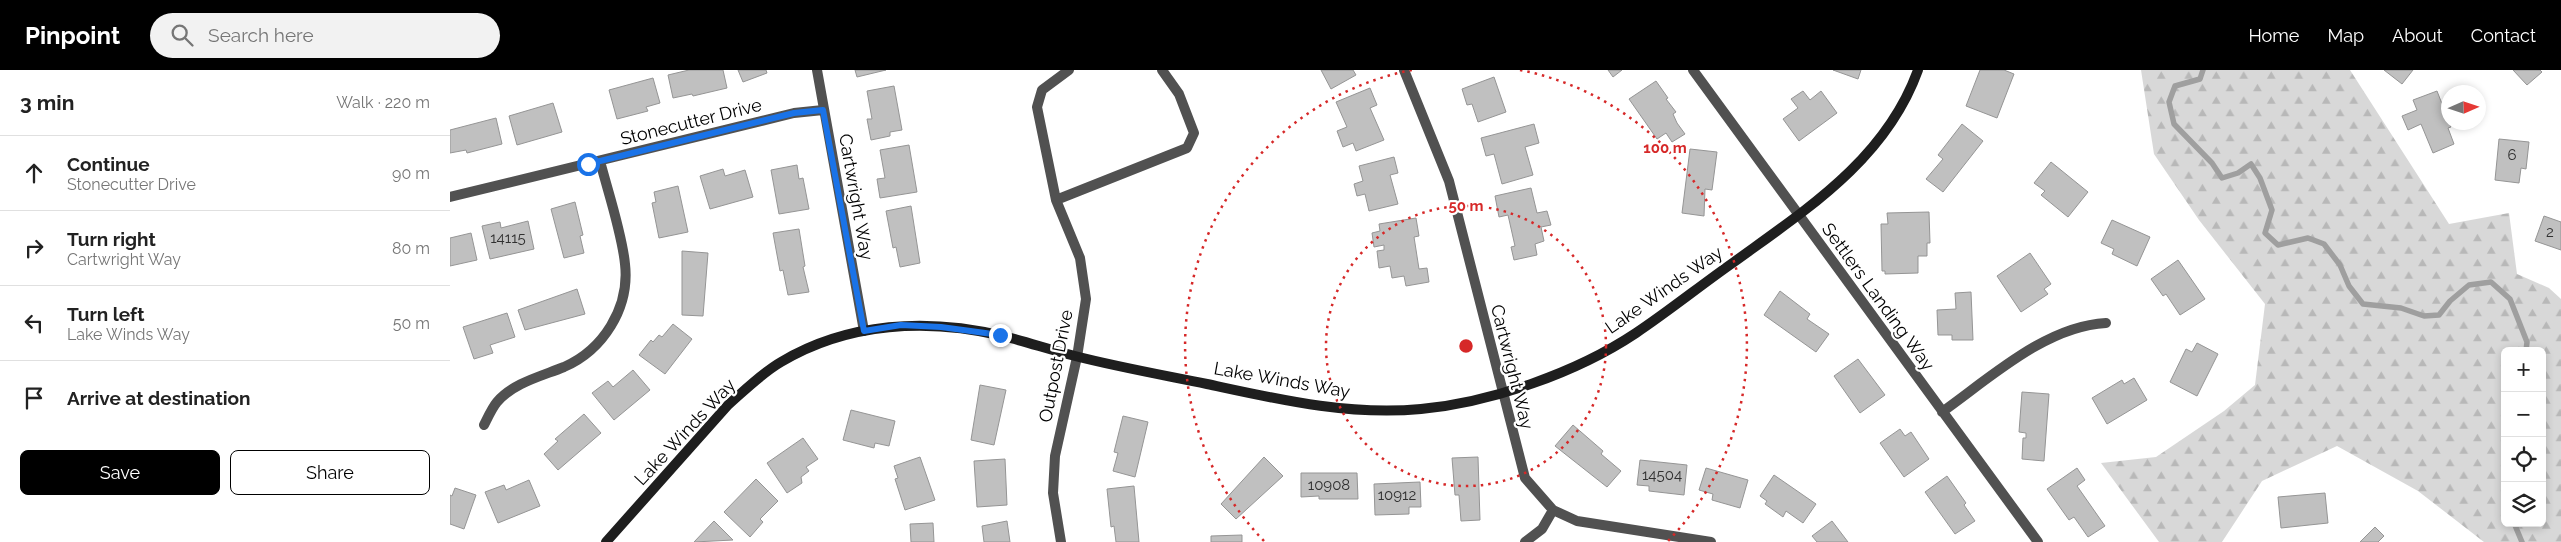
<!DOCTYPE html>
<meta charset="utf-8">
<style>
:root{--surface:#fff;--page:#f2f2f2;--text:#222;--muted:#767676;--line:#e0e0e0;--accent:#000}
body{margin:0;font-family:Raleway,sans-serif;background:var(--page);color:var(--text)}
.controls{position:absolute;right:15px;bottom:15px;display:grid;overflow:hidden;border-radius:8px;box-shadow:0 2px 8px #0003}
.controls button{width:45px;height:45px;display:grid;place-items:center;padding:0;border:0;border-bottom:1px solid var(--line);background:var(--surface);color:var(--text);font:25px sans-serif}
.compass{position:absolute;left:1991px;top:15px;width:45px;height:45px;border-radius:50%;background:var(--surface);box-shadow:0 2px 8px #0003;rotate:87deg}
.stop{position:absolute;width:15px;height:15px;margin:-11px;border:4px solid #1a73e8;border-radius:50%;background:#fff}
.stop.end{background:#1a73e8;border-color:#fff;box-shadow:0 1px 5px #0008}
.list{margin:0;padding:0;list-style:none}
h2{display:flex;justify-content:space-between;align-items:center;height:65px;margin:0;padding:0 20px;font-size:21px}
h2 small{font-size:16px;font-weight:400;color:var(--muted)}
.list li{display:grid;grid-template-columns:32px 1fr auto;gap:15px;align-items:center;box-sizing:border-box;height:75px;padding:0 20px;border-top:1px solid var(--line)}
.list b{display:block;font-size:19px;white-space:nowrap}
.list p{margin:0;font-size:16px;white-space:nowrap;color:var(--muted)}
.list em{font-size:16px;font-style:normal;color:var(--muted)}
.actions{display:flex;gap:10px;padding:15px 20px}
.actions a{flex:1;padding:11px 0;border:1px solid var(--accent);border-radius:8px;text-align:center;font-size:18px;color:var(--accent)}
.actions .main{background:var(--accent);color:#fff}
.icon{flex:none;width:28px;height:28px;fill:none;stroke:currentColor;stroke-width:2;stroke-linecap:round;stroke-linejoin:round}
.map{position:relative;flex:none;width:2111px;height:472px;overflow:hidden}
header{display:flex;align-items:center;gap:30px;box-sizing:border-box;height:70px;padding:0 25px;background:var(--accent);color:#fff}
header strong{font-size:24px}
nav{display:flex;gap:28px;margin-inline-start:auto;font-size:18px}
.search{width:350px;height:45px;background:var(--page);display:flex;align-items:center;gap:12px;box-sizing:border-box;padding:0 18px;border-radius:28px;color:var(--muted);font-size:19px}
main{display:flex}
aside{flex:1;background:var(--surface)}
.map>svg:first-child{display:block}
.forest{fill:url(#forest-firs);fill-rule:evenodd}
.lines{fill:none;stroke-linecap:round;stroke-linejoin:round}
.stream{stroke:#9f9f9f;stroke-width:5.5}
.building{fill:#c0c0c0;stroke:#959595}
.street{stroke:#515151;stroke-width:10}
.secondary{stroke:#1e1e1e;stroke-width:10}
.route{stroke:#1a73e8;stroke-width:6}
.ring{fill:none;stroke:#d62828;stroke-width:2.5;stroke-dasharray:2.5 5}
.labels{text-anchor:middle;stroke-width:4.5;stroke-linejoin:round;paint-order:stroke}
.number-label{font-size:15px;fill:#303030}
.street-label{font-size:18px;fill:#000;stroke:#fff}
.centre{fill:#d62828;stroke:#fff;stroke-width:2.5}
.ring-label{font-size:15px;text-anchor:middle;font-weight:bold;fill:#d62828;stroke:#fff;stroke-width:4.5;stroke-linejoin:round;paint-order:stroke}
</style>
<header>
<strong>Pinpoint</strong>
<div class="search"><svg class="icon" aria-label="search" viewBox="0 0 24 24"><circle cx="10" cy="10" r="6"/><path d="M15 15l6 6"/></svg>Search here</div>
<nav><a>Home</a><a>Map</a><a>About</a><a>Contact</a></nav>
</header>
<main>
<aside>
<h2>3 min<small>Walk · 220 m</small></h2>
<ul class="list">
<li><svg class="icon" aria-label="ahead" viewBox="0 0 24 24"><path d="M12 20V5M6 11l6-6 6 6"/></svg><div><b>Continue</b><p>Stonecutter Drive</p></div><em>90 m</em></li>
<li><svg class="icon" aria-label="right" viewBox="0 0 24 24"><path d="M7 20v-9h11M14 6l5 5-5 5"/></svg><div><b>Turn right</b><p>Cartwright Way</p></div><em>80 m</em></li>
<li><svg class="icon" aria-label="left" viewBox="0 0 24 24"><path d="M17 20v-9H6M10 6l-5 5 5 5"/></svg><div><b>Turn left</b><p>Lake Winds Way</p></div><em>50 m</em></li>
<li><svg class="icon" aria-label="arrive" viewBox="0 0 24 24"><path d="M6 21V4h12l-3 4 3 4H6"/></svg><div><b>Arrive at destination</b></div></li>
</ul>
<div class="actions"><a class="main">Save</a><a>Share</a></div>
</aside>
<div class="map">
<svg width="2111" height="472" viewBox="0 0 2111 472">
<defs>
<pattern id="forest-firs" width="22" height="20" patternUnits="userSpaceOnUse" patternTransform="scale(1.25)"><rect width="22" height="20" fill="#d8d8d8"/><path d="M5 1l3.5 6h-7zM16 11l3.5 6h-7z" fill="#b8b8b8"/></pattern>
</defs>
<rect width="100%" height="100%" fill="#fff"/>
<path class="forest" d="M1691,0H1900L1999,154L2059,143L2067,204L2099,218L2111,229V472H2034L1968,421L1887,376L1812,411L1772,472H1709L1651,393L1706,387L1774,341L1805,315L1815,234L1749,150L1704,84ZM2055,281H2092V453H2055Z"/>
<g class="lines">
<path class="stream" d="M1753,0L1750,9L1725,16L1719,32L1724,54L1762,93L1772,108L1788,103L1801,94L1810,108L1822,140L1815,163L1828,175L1858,168L1874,174L1890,195L1899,216L1913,234L1951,238L1974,246L1989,245L2000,231L2019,215L2041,212L2060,229L2077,272L2076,281
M2064,453L2072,472"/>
</g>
<path class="building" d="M239,0H273L277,18L243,26L242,24L223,28L218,5Z
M288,0H316L317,3L293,12Z
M405,0H436L407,7Z
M871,0H903L906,5L881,19Z
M1158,0H1172L1163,7Z
M1383,0H1411L1408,9Z
M1530,0H1554L1564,4L1547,48L1516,36Z
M1934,0H1963L1952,14Z
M2063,0H2090L2092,2L2077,15Z
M1044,7L1056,42L1028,52L1022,34L1017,35L1012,19Z
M203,8L210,33L196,37L198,41L167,49L159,20Z
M1206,11L1218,28L1216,29L1226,42L1223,44L1227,53L1235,64L1222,72L1216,63L1207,69L1179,29Z
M444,16L452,60L440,62V66L421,70L417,49H422L417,21Z
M920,18L927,35L920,38L934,70L906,81L903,73L893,77L887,61L897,57L886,32Z
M1353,21L1360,30L1371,21L1387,43L1349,71L1333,49L1348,38L1341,29Z
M1987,21L2001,57L1998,58L2004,74L1983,83L1971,54L1958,60L1952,46L1967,40L1963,30Z
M103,33L112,62L67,75L59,46Z
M46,48L52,74L17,83L16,80L0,83V60Z
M1084,54L1089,73L1075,77L1083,105L1052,114L1044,84L1036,86L1031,68Z
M1512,54L1533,71L1493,122L1476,109L1493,89L1488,85Z
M2049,69L2079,72L2076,99L2071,98L2069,113L2045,110Z
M459,75L467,122L430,128L427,109L435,108L430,80Z
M1240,79L1267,82L1262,120L1255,119L1254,146L1232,143Z
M944,87L948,103L940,105L948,134L919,141L915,124L907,126L904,114L913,111L909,96Z
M1601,92L1638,122L1618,147L1591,125L1595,121L1584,113Z
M347,95L349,109L353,108L359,139L329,144L321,100Z
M273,99L275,106L295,100L303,127L260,139L250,106Z
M228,116L238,162L209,168L202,133L206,132L204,122Z
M1081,118L1087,143L1097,141L1101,155L1091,157L1094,171L1085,174L1087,185L1064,190L1061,177L1065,176L1058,145L1049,147L1045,126Z
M125,132L133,165L130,166L134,183L114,188L101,139Z
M461,136L470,193L450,197L446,177L443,178L436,141Z
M1479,142L1480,173H1477V186H1468V203L1435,204V201H1432L1431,154H1438L1437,143Z
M2094,146L2111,152V180L2085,171Z
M966,148L969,166L964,167L969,199L977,198L979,212L956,216L954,206L942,208L940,196L929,198L927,181L934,180V175L924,177L922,163L930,161L929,154Z
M1662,150L1700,167L1687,196L1662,184L1664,179L1651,173Z
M78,151L84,179L40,189L32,156L50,152L51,158Z
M349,159L355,196L353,197L359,222L338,225L333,200L330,201L323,163Z
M21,163L27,190L0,196V168Z
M232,181L258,183L253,246L232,245Z
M1580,183L1601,214L1594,219L1598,224L1571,242L1547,206Z
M1728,190L1755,229L1730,245L1716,224L1713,226L1701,209Z
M127,219L135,244L75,260L68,240Z
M1330,221L1360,244L1357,249L1379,264L1366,282L1314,245Z
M1521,222L1523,270H1502V265H1488L1487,240L1506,239L1505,223Z
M57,243L65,267L40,275L43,283L24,289L13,257Z
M223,254L242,269L215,304L189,285L201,270L203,272L209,265L212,267Z
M1747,273L1768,284L1747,326L1720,312L1736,279L1742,282Z
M1408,289L1435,325L1410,343L1384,306Z
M183,300L200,320L164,350L142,323L158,311L163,317Z
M1684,308L1697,330L1657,354L1642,328L1672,310L1674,314Z
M530,315L556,320L544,375L521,370Z
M1572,322L1599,324L1594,391L1572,389L1573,368H1576V363L1569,362Z
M401,340L445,351L439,376L425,373L424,378L393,370Z
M134,344L151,363L108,400L94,384L108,371L105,369Z
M673,346L698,352L685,407L663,401L668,383L664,382Z
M1123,355L1153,381L1151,384L1171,401L1157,417L1105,376Z
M1450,359L1455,366L1461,362L1479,389L1454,407L1430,373Z
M353,368L368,389L356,397L359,401L351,407L352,413L337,423L317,393Z
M470,387L485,430L455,440L445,409L448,408L444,396Z
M814,387L833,406L786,449L771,434Z
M1028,387L1030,450L1011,451L1009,425H1005L1002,388Z
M555,389L557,435L527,437L524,391Z
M1190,390L1237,395L1234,425L1199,421V416L1187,415Z
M1256,398L1298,410L1290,438L1262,430L1263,424L1249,420Z
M1627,398L1635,410L1627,416L1655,456L1638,467L1624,447L1619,450L1597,419Z
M851,403H907L908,429H869V426L851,427Z
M1324,405L1366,434L1353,453L1336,441L1333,447L1315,434L1317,431L1310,426Z
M1497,406L1516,433L1514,435L1525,451L1505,464L1475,422Z
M306,409L328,431L310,449L313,452L300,467L274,442Z
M79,410L90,436L48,453L35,422L54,415L56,420Z
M970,412L971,437H959V444L925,445L924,414Z
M684,416L689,472H666L664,456L661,457L657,419Z
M5,418L26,425L14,459L0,454V425L2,426Z
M1875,423L1878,453L1831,458L1828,427Z
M264,451L283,470L244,472Z
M557,451L560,472H534L532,456Z
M1382,451L1398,472H1367L1362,466Z
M483,453L484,472H461L460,454Z
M1925,457L1934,466L1928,472H1910Z
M792,465V472H761V466Z"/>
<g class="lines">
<path class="street" d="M367,0L414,261
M954,0L999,111L1075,408L1103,440L1127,451L1261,472
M1243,0L1588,472
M0,127L344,43L373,40
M606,130L737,78L744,63L729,24L712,0
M1492,342C1540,308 1596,256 1656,253
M34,355C38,347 42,338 47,332C63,313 92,306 114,297C153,280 180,238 175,194C172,163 158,122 150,91
M611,472L603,423L605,386L627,287L636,229L630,188L606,130L587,37L592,20L619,0
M1075,472L1092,459L1103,440"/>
<path class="secondary" d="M156,472L278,335C295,320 312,303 331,292C398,252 478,248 553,266C577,272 601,280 625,286C668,297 713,305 757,314C827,329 898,346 971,339C1042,332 1126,303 1186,263C1219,241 1251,215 1284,192C1357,139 1436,89 1468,0"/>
</g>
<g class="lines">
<path class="route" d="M138,94L344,43L373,40L414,261L451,255L491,257L550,265"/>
</g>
<g class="ring">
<circle cx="1016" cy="276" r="140"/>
<path d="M814 471A281 281 0 0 1 962 0M1070 0A281 281 0 0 1 1218 471"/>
</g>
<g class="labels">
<g class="number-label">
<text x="2062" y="90">6</text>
<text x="2100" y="167">2</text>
<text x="58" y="173">14115</text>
<text x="1212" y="410">14504</text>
<text x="879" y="420">10908</text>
<text x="947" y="430">10912</text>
</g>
<g class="street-label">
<text transform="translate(241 52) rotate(-14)" y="6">Stonecutter Drive</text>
<text transform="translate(406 127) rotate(80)" y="6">Cartwright Way</text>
<text transform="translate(1214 220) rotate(-35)" y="6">Lake Winds Way</text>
<text transform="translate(1428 227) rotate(54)" y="6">Settlers Landing Way</text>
<text transform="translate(606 296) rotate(-79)" y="6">Outpost Drive</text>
<text transform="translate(1062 297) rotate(76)" y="6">Cartwright Way</text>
<text transform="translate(832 310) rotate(10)" y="6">Lake Winds Way</text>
<text transform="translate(235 362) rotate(-47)" y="6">Lake Winds Way</text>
</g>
</g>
<circle cx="1016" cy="276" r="8" class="centre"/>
<g class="ring-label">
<text x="1215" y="83">100 m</text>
<text x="1016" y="141">50 m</text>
</g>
</svg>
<div class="controls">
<button>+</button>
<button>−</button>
<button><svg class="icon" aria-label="locate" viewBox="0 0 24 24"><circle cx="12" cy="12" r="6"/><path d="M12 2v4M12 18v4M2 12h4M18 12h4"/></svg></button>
<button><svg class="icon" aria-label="layers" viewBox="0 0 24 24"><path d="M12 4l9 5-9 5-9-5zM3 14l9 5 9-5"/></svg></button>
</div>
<svg class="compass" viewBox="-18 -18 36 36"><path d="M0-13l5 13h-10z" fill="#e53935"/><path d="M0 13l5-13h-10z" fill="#767676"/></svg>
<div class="stop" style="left:138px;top:94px"></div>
<div class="stop end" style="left:550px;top:265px"></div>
</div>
</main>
